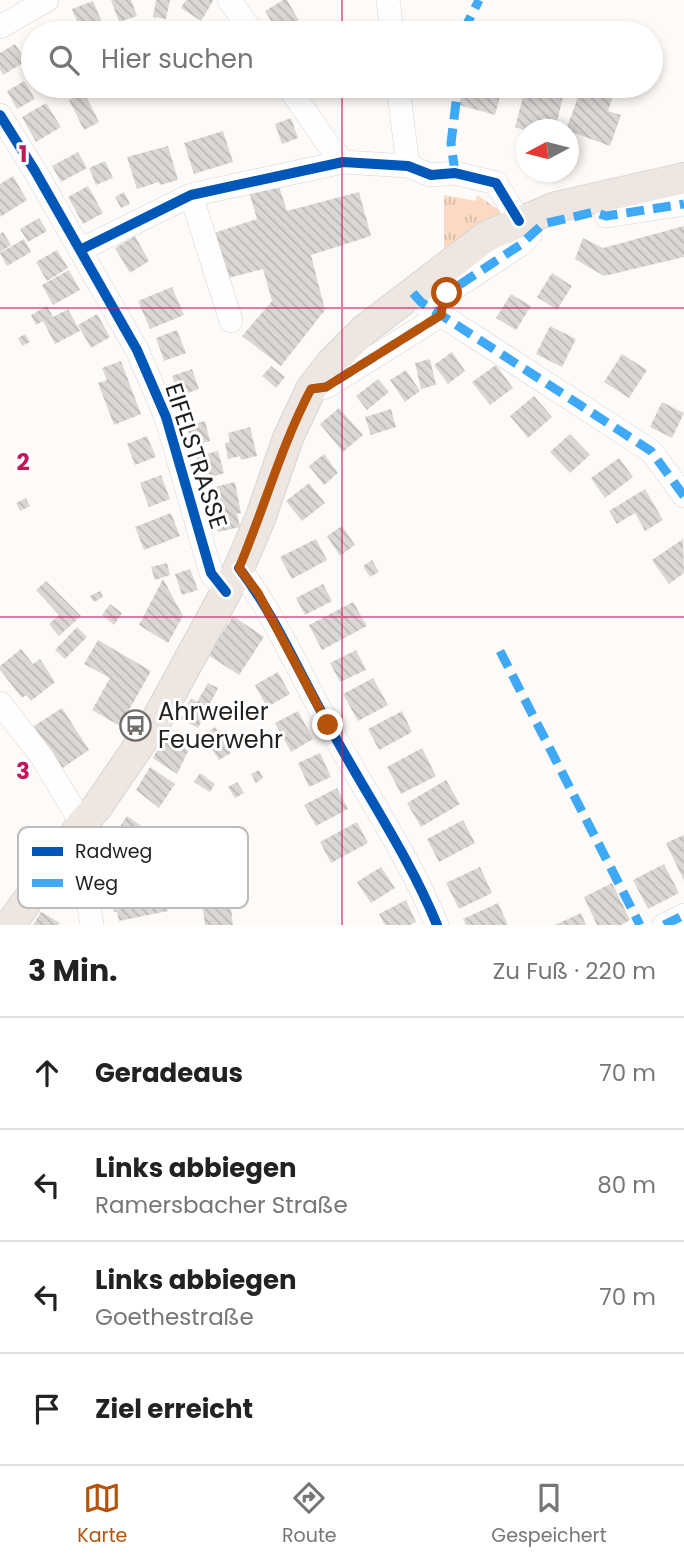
<!DOCTYPE html>
<html lang="de">
<meta charset="utf-8">
<style>
:root{--surface:#fff;--page:#f6f6f6;--text:#222;--muted:#767676;--line:#e0e0e0;--accent:#b45309}
body{margin:0;font-family:Poppins,sans-serif;background:var(--page);color:var(--text)}
.compass{position:absolute;left:516px;top:119px;width:63px;height:63px;border-radius:50%;background:var(--surface);box-shadow:0 4px 10px #0003;rotate:263deg}
.stop{position:absolute;width:21px;height:21px;margin:-16px;border:5px solid #b45309;border-radius:50%;background:#fff}
.stop.end{background:#b45309;border-color:#fff;box-shadow:0 2px 7px #0008}
.list{margin:0;padding:0;list-style:none}
h2{display:flex;justify-content:space-between;align-items:center;height:91px;margin:0;padding:0 28px;font-size:30px}
h2 small{font-size:23px;font-weight:400;color:var(--muted)}
.list li{display:grid;grid-template-columns:46px 1fr auto;gap:21px;align-items:center;box-sizing:border-box;height:112px;padding:0 28px;border-top:2px solid var(--line)}
.list b{display:block;font-size:26px;white-space:nowrap}
.list p{margin:0;font-size:23px;white-space:nowrap;color:var(--muted)}
.list em{font-size:23px;font-style:normal;color:var(--muted)}
.icon{flex:none;width:38px;height:38px;fill:none;stroke:currentColor;stroke-width:2;stroke-linecap:round;stroke-linejoin:round}
.map{position:relative;flex:none;width:684px;height:925px;overflow:hidden}
.search{position:absolute;background:var(--surface);box-shadow:0 4px 10px #0003;left:21px;right:21px;top:21px;height:77px;display:flex;align-items:center;gap:18px;box-sizing:border-box;padding:0 24px;border-radius:38px;color:var(--muted);font-size:26px}
.sheet{height:539px;background:var(--surface)}
nav{display:flex;justify-content:space-around;align-items:center;box-sizing:border-box;height:98px;border-top:2px solid var(--line);background:var(--surface);font-size:19px;color:var(--muted)}
nav a{display:grid;justify-items:center;gap:4px}
nav .on{color:var(--accent)}
.map>svg:first-child{display:block}
.grass{fill:url(#grass-tufts)}
.building{fill:url(#building-back-hatch)}
.lines{fill:none;stroke-linecap:round;stroke-linejoin:round}
.minor-casing{stroke:#d8d5d3;stroke-width:24}
.major-casing{stroke:#d7d5d4;stroke-width:32}
.minor{stroke:#fffefe;stroke-width:23}
.major{stroke:#eee6e1;stroke-width:30}
.quiet{stroke:#3fa9f5;stroke-width:9;stroke-dasharray:18 9;stroke-linecap:butt}
.cycleway-casing{stroke:#fff;stroke-width:15}
.cycleway{stroke:#0057b8;stroke-width:10}
.route{stroke:#b45309;stroke-width:9}
.grid{fill:none;stroke:#c2185b;stroke-width:2;stroke-opacity:0.55}
.labels{text-anchor:middle;stroke-width:6;stroke-linejoin:round;paint-order:stroke}
.street-label{font-size:24px;fill:#231f1c;stroke:#fff}
.poi-label{font-size:24px;fill:#231f1c;stroke:#fff;text-anchor:start}
.key{fill:#fff;stroke:#bdbcbb;stroke-width:2}
.key-label{font-size:19px;fill:#231f1c}
.grid-label{font-size:23px;text-anchor:middle;font-weight:bold;fill:#c2185b;stroke:#fff;stroke-width:6;stroke-linejoin:round;paint-order:stroke}
</style>
<div class="map">
<svg width="684" height="925" viewBox="0 0 684 925">
<defs>
<pattern id="grass-tufts" width="24" height="20" patternUnits="userSpaceOnUse" patternTransform="scale(1.75)"><rect width="24" height="20" fill="#fbd9c3"/><path d="M3 7l-1-3M5 7V3M7 7l1-3M15 17l-1-3M17 17v-4M19 17l1-3" fill="none" stroke="#d7baa7"/></pattern>
<pattern id="building-back-hatch" width="6" height="6" patternUnits="userSpaceOnUse" patternTransform="scale(1.75)"><rect width="6" height="6" fill="#dad7d5"/><path d="M-1 5l2 2M0 0l6 6M5-1l2 2" fill="none" stroke="#bbb8b6"/></pattern>
</defs>
<rect width="100%" height="100%" fill="#fdfaf8"/>
<path class="grass" d="M444,195L476,201L477,195L502,212L479,231L444,255Z"/>
<path class="building" d="M111,0H131L137,16L119,22Z
M156,0H170L166,19L153,17Z
M186,0H212L213,1L201,21L181,8Z
M283,0H287L301,24L285,33H278L265,11Z
M93,1L102,22L81,31L72,9Z
M55,21L63,33H36Z
M226,21L234,33H207Z
M15,44L26,61L3,75L0,69V53Z
M24,81L35,99L17,109L7,91Z
M229,86H250L236,95Z
M464,86L500,96L495,115L459,105Z
M526,86L564,94L557,121L544,118L541,130L526,131L515,127Z
M582,86L613,96L608,111L621,115L610,146L566,130Z
M84,92L99,122L84,130L69,100Z
M46,103L61,127L36,142L22,117Z
M291,118L298,138L282,144L275,124Z
M223,131L233,162L194,174L184,143Z
M168,146L178,180L160,185L159,182L137,189L127,157Z
M78,152L87,168L61,182L52,166Z
M105,161L113,178L96,185L89,168Z
M13,176L27,200L0,217V184Z
M278,183L287,211L359,192L371,236L311,255L325,310L281,366L242,336L272,301L263,269L225,279L211,234L257,219L249,192Z
M88,186L103,213L83,224L68,197Z
M124,192L130,204L121,208L115,197Z
M39,218L47,231L28,242L20,229Z
M684,226V257L604,276L575,259L583,238L603,248Z
M3,232L11,245L0,252V234Z
M135,236L149,261L130,273L115,248Z
M24,239L31,252L7,266L0,253Z
M57,250L68,268L47,281L36,262Z
M69,270L80,290L53,305L42,285Z
M552,273L572,286L557,310L537,297Z
M172,287L184,315L150,329L138,301Z
M511,294L531,306L516,330L496,318Z
M47,306L53,317L68,309L80,331L55,344L43,321L36,325L31,315Z
M97,314L110,337L91,348L78,325Z
M550,326L576,339L562,367L536,354Z
M177,330L186,353L164,361L156,338Z
M25,334L30,342L22,346L18,338Z
M452,352L465,371L448,384L434,365Z
M622,354L647,370L629,398L604,382Z
M430,359L436,385L421,389L415,363Z
M121,361L141,414L114,425L98,383L107,380L102,368Z
M496,365L513,388L490,405L472,382Z
M271,366L285,377L276,388L262,376Z
M192,369L199,389L179,396L172,376Z
M406,370L420,391L405,402L390,380Z
M378,379L389,392L367,410L356,396Z
M534,396L552,417L528,438L510,416Z
M662,402L684,413L672,438L650,427Z
M339,408L363,435L343,452L320,424Z
M391,409L396,427L371,435L365,417Z
M205,421L210,441L192,446L186,426Z
M250,427L257,456L241,460L240,456L228,459L225,443L230,442L228,433Z
M570,434L590,455L570,473L550,452Z
M147,436L156,457L135,465L127,444Z
M218,451L224,473L203,480L196,457Z
M324,454L338,473L324,485L309,466Z
M619,458L633,477L605,498L591,478Z
M161,475L170,499L149,507L140,483Z
M235,482L241,513L237,514L240,527L218,532L206,489Z
M309,483L325,503L302,521L286,501Z
M645,489L663,520L645,531L635,513L617,524L609,511Z
M26,498L30,506L20,511L16,503Z
M171,513L180,536L144,550L135,527Z
M342,526L355,545L340,556L327,536Z
M316,539L327,560L292,579L280,557Z
M683,539L684,573L669,584L652,560Z
M372,560L379,572L370,577L363,566Z
M167,563L170,575L155,580L151,567Z
M190,569L198,590L182,595L175,574Z
M163,579L183,616L168,643L139,625Z
M46,581L81,616L59,636L49,624L59,615L36,590Z
M323,584L332,601L305,615L296,598Z
M100,591L103,597L94,602L90,596Z
M353,602L367,626L322,650L309,625Z
M110,604L122,613L114,625L102,615Z
M233,616L264,637L239,675L208,655Z
M77,627L87,637L65,659L55,650Z
M98,640L151,671L120,726L92,710L110,678L84,664Z
M21,649L33,664L40,659L55,682L31,701L26,695L22,698L0,670V666Z
M356,650L366,670L340,682L330,663Z
M278,672L290,694L267,707L255,685Z
M373,678L388,705L358,721L343,694Z
M208,683L218,688L198,728L181,719L191,698L197,702Z
M62,708L89,750L61,769L34,726Z
M298,711L313,739L291,752L275,723Z
M402,711L412,732L379,750L368,729Z
M215,727L231,753L219,760L203,735Z
M168,730L190,747L177,774L153,758Z
M422,748L436,776L401,794L387,767Z
M320,753L331,777L309,787L298,763Z
M150,767L175,784L159,808L136,790Z
M259,770L263,778L256,783L251,774Z
M200,773L215,784L210,792L194,782Z
M446,780L460,804L421,827L407,803Z
M237,782L244,793L235,798L228,787Z
M337,788L348,809L316,826L304,805Z
M127,816L144,828L135,841L141,845L164,841L166,848L173,847L179,867L146,874L145,867L139,868L144,895L160,892L161,901L166,900L168,911L119,921L117,912H114L113,905L116,904L106,857L109,853L115,857L120,848L110,842Z
M463,820L475,843L439,862L427,839Z
M357,822L368,843L331,863L320,842Z
M684,835V881L666,843Z
M664,864L679,893L648,909L633,880Z
M381,867L395,888L371,903L357,882Z
M480,867L492,893L459,909L446,883Z
M612,883L630,920L621,925H597L584,897Z
M230,900L233,925H205L202,904Z
M406,900L416,922L410,925H385L379,914Z
M498,903L508,925H466L463,919Z
M41,912L60,923L58,925H33Z
M581,913L586,925H555Z"/>
<g class="lines">
<defs>
<path id="minor" d="M229,0L253,33
M388,0L392,33
M0,27L47,0
M288,86L325,140L343,162
M398,86L408,166
M0,115L35,171L137,350L166,417L211,573L226,592
M191,195L231,321
M606,216L684,204
M80,250L191,195L343,162L408,166L431,175L455,173L496,183L519,221
M413,293L421,302L651,451L684,496
M311,389L326,387L441,315L443,301L447,293L520,245L530,235
M239,568C275,615 298,671 327,722C363,790 408,854 437,925
M0,703L42,757L82,824
M67,844L83,873L92,925
M664,925L684,915"/>
<path id="major" d="M10,925L82,824L97,807L157,719L239,568L260,519L288,438L311,389L332,362L364,330L487,236L556,207L684,178"/>
</defs>
<use href="#minor" class="minor-casing"/>
<use href="#major" class="major-casing"/>
<use href="#minor" class="minor"/>
<use href="#major" class="major"/>
<path class="quiet" d="M465,33L466,26L479,0
M455,173L451,143L458,86
M413,293L421,302L651,451L684,496
M311,389L326,387L441,315L443,301L447,293L520,245L543,224L594,212L606,216L684,204
M500,651L640,925
M664,925L684,915"/>
<defs>
<path id="cycleway" d="M0,115L35,171L137,350L166,417L211,573L226,592
M80,250L191,195L343,162L408,166L431,175L455,173L496,183L519,221
M239,568C275,615 298,671 327,722C363,790 408,854 437,925"/>
</defs>
<use href="#cycleway" class="cycleway-casing"/>
<use href="#cycleway" class="cycleway"/>
</g>
<g class="lines">
<path class="route" d="M328,725L258,593L239,568C264,509 281,446 311,389L326,387L441,315L443,301L447,293"/>
</g>
<path class="grid" d="M342,0V33M342,86V925M0,308H684M0,617H684"/>
<defs>
<symbol id="bus-ring" viewBox="-11 -11 22 22"><circle r="9.5" fill="#fff" stroke="#6f6c69" stroke-width="1.5"/><path d="M-5-6H5V4H4V6H2V4H-2V6H-4V4H-5ZM-3.5-4V0h7V-4ZM-3.5 1.2v1.5H-2V1.2ZM2 1.2v1.5H3.5V1.2Z" fill="#6f6c69"/></symbol>
</defs>
<g fill-rule="evenodd">
<use href="#bus-ring" x="118" y="708" width="35" height="35"/>
</g>
<g class="labels">
<g class="street-label">
<text transform="translate(196 456) rotate(72)" y="8">EIFELSTRASSE</text>
</g>
<g class="poi-label">
<text x="158" y="720">Ahrweiler<tspan x="158" dy="28">Feuerwehr</tspan></text>
</g>
</g>
<rect x="18" y="827" width="230" height="81" rx="10" class="key"/>
<rect x="32" y="847" width="31" height="9" fill="#0057b8"/>
<rect x="32" y="879" width="31" height="8" fill="#3fa9f5"/>
<g class="key-label">
<text x="75" y="858">Radweg</text>
<text x="75" y="890">Weg</text>
</g>
<g class="grid-label">
<text x="23" y="162">1</text>
<text x="23" y="470">2</text>
<text x="23" y="779">3</text>
</g>
</svg>
<svg class="compass" viewBox="-18 -18 36 36"><path d="M0-13l5 13h-10z" fill="#e53935"/><path d="M0 13l5-13h-10z" fill="#767676"/></svg>
<div class="stop" style="left:447px;top:293px"></div>
<div class="stop end" style="left:328px;top:725px"></div>
<div class="search"><svg class="icon" aria-label="search" viewBox="0 0 24 24"><circle cx="10" cy="10" r="6"/><path d="M15 15l6 6"/></svg>Hier suchen</div>
</div>
<section class="sheet">
<h2>3 Min.<small>Zu Fuß · 220 m</small></h2>
<ul class="list">
<li><svg class="icon" aria-label="ahead" viewBox="0 0 24 24"><path d="M12 20V5M6 11l6-6 6 6"/></svg><div><b>Geradeaus</b></div><em>70 m</em></li>
<li><svg class="icon" aria-label="left" viewBox="0 0 24 24"><path d="M17 20v-9H6M10 6l-5 5 5 5"/></svg><div><b>Links abbiegen</b><p>Ramersbacher Straße</p></div><em>80 m</em></li>
<li><svg class="icon" aria-label="left" viewBox="0 0 24 24"><path d="M17 20v-9H6M10 6l-5 5 5 5"/></svg><div><b>Links abbiegen</b><p>Goethestraße</p></div><em>70 m</em></li>
<li><svg class="icon" aria-label="arrive" viewBox="0 0 24 24"><path d="M6 21V4h12l-3 4 3 4H6"/></svg><div><b>Ziel erreicht</b></div></li>
</ul>
</section>
<nav>
<a class="on"><svg class="icon" aria-label="map" viewBox="0 0 24 24"><path d="M3 6l6-2 6 2 6-2v14l-6 2-6-2-6 2zM9 4v14M15 6v14"/></svg>Karte</a>
<a><svg class="icon" aria-label="directions" viewBox="0 0 24 24"><path d="M12 3l9 9-9 9-9-9zM9 14v-3h6M13 9l2 2-2 2"/></svg>Route</a>
<a><svg class="icon" aria-label="saved" viewBox="0 0 24 24"><path d="M7 4h10v16l-5-4-5 4z"/></svg>Gespeichert</a>
</nav>
